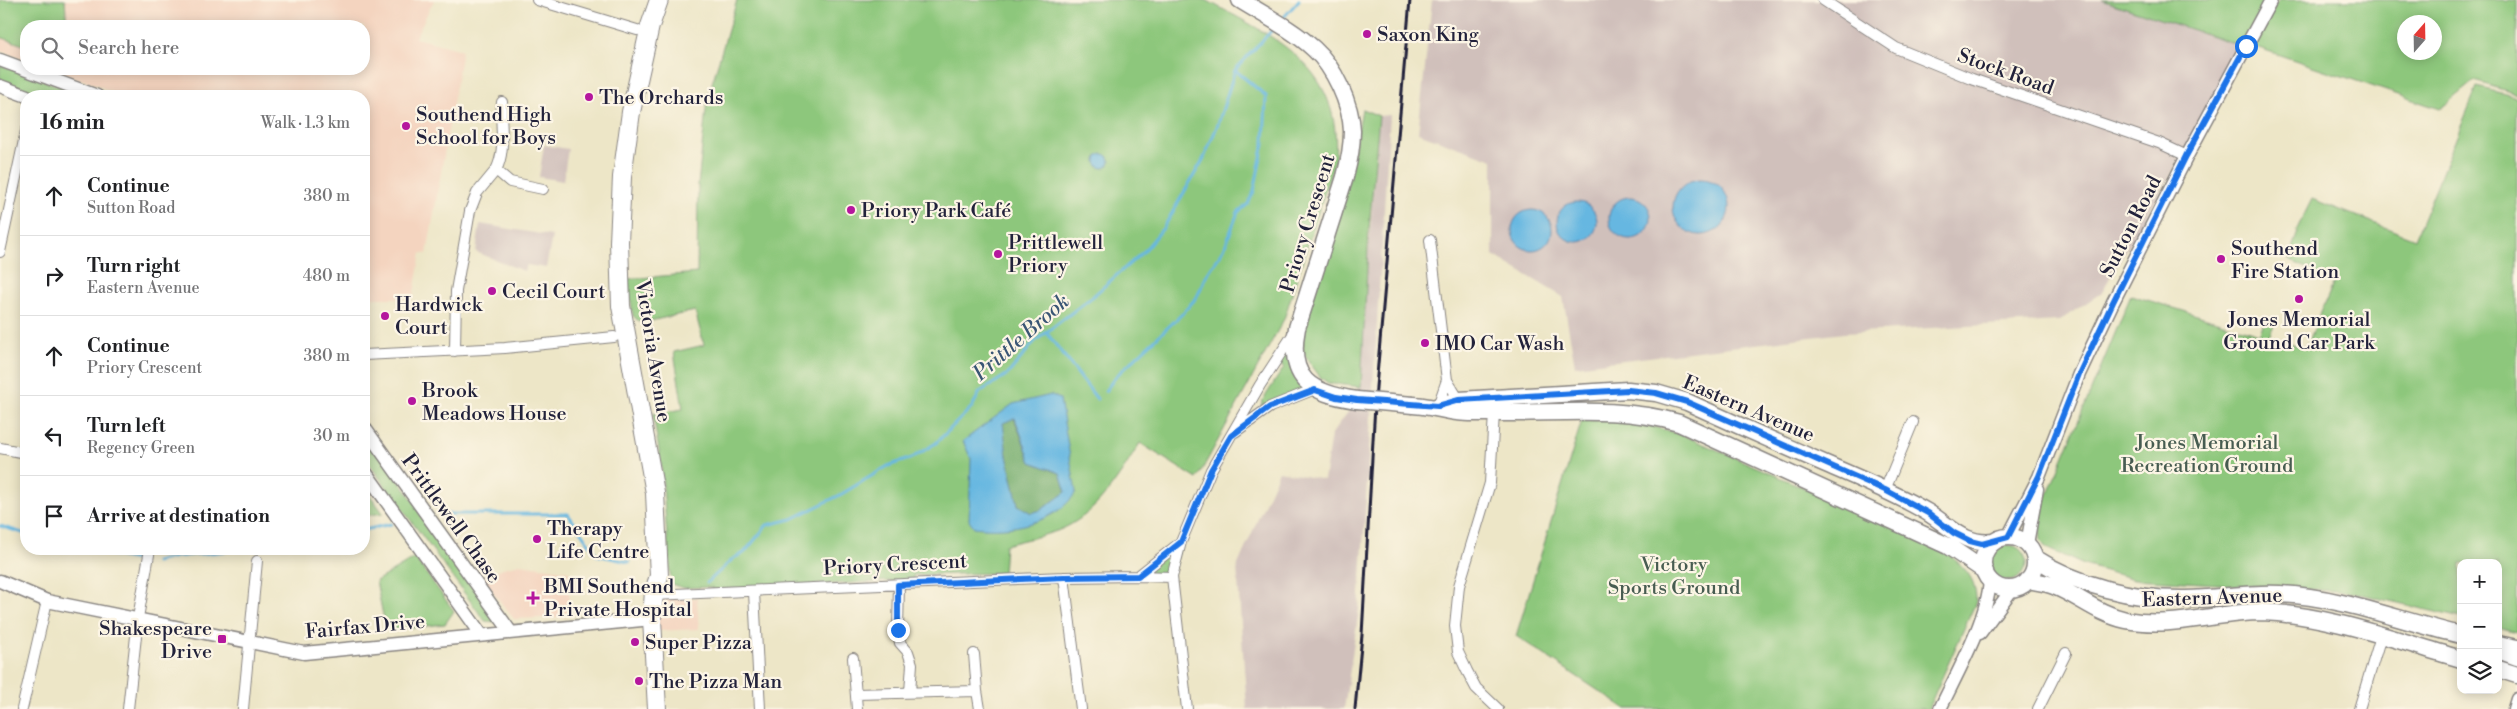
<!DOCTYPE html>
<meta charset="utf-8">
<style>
:root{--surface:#fff;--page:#f6f6f6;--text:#202124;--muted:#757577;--line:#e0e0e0}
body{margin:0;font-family:"Libre Bodoni",serif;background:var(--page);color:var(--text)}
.controls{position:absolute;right:15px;bottom:15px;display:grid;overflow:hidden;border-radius:10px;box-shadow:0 2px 12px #0003}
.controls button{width:45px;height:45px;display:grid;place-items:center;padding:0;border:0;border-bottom:1px solid var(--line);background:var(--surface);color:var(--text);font:25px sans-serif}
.compass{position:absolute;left:2397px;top:15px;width:45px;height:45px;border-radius:50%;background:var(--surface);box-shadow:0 2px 12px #0003;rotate:20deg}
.stop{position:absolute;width:15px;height:15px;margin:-11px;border:4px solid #1a73e8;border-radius:50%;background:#fff}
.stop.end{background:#1a73e8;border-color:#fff;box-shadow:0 1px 5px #0008}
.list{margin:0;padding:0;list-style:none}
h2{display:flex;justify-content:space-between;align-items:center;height:65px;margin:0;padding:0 20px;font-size:21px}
h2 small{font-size:16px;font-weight:400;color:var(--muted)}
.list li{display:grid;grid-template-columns:32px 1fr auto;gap:15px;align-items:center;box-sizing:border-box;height:80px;padding:0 20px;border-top:1px solid var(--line)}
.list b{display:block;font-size:19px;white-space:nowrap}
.list p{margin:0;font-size:16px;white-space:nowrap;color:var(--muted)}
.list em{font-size:16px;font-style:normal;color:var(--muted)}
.icon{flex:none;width:28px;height:28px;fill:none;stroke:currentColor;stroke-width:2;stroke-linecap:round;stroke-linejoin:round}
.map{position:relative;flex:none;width:2517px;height:709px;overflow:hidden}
.search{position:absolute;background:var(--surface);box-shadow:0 2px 12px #0003;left:20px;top:20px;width:350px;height:55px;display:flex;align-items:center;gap:12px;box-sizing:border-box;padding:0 18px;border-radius:20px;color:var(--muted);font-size:19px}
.panel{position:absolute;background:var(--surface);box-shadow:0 2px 12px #0003;left:20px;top:90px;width:350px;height:465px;border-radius:20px}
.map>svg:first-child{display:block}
.built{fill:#f4d4bf}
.industrial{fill:#d0c0bb}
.green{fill:#8dc77b;stroke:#58745b;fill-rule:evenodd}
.forest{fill:#72ac6b;stroke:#4a6753}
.water{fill:#66b7e1;stroke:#446c8e;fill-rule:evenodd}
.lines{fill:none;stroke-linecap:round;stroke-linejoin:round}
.stream{stroke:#66b7e1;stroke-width:3}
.minor-casing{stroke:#888481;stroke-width:12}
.tertiary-casing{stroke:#888481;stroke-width:15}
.primary-casing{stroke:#888481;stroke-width:19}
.trunk-casing{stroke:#888481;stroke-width:20}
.minor{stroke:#fff;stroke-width:10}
.tertiary{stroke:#fff;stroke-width:12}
.primary{stroke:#fff;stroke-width:16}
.trunk{stroke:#fff;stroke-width:18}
.rail{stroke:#22223b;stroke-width:3}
.primary-bridge-casing{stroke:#888481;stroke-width:19;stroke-linecap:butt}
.primary-bridge{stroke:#fff;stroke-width:16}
.route{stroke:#1a73e8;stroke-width:6}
.poi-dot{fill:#b5179e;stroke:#fcf5e5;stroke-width:2}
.labels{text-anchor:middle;stroke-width:4.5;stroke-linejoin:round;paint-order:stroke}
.poi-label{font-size:20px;fill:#22223b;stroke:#fcf5e5;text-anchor:start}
.street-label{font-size:20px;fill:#22223b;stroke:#fcf5e5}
.park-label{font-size:20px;fill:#475c51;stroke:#fcf5e5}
.water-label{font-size:21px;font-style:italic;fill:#3a5675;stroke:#fcf5e5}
</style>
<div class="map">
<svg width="2517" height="709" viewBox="0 0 2517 709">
<rect width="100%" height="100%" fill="#fcf5e5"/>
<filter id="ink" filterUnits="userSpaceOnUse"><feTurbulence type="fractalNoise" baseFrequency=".02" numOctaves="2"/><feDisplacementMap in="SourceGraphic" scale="10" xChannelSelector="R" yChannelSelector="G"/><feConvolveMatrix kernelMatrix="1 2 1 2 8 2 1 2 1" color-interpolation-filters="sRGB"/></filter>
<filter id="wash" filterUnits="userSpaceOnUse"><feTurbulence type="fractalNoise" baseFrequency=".0096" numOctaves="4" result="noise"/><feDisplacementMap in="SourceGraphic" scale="20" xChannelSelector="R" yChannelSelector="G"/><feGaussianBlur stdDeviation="1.12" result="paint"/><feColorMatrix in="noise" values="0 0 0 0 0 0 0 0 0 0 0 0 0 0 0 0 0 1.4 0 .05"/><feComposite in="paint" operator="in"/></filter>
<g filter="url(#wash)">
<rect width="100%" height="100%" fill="#ede6c7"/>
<path class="built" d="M0,0H434L415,38L462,50L427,254L421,253L413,298H364V96H120L99,86L51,69H364V26H26V60L0,51Z
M520,564L569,571V617L514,619L482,578L503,568Z
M659,598H697L699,629L657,631Z"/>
<path class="industrial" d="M1432,0H2101L2246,47L2101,293L2059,321L1844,333L1575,366L1563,297L1493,255V160L1418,133Z
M1390,115L1359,609L1344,709H1247L1237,567L1279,471L1324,480L1331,435L1357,400L1379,116Z
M544,145L568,149L563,181L539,177Z
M480,224L552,236L546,268L527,265L524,271L476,252Z"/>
<path class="green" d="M0,0H65L67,26H26V46L0,37Z
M737,0H1206C1277,39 1343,66 1335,160L1284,319L1197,479L1140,443C1119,477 1097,516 1057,531C1040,537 1022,540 1005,545L1003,573L913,575L914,580L710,590L713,587L684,588L671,584L661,463L653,414L683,409L674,352L704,345L695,311L641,323L633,316L628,279L697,273L698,185L707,100Z
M2101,0H2271L2246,47Z
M2279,0H2517V94L2474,81L2440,109L2250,45ZM2404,22H2434V52H2404Z
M0,65L70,90L75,96H38L0,83Z
M2477,87L2517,97V633L2498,628V563H2461V618L2352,592L2134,579L2084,565L2046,548L2041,541L2040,531L2041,514L2045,501L2131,295L2259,334L2266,318L2275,322L2269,337L2306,348L2334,282L2288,259L2298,232L2296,231L2312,199L2415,239Z
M1362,109L1379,116L1369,229L1361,387L1328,383L1320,377L1303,353V329L1349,178Z
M1288,343L1305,389L1263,407L1261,405L1263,400L1284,367L1278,363Z
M1582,420L1636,421L1685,436L1936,545C1957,562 1977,572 1976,602L1928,709H1626L1516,636Z
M364,432L499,620L496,622L485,621L364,457Z
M364,487L383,513L364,516Z
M1181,542L1172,577L1138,576Z
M1990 563a18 18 0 1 1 36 0a18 18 0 1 1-36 0Z
M415,558L454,611L445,624L386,630L376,581Z"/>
<path class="forest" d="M1014,418L1031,462L1060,473L1066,492L1041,510L1031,513L1018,505L1007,456L1002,423Z"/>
<path class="water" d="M1096 161a7 7 0 1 1 14 0a7 7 0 1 1-14 0Z
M1673 207a28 28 0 1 1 56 0a28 28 0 1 1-56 0Z
M1609 218a21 21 0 1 1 42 0a21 21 0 1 1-42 0Z
M1557 222a20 20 0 1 1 40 0a20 20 0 1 1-40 0Z
M1512 230a20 20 0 1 1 40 0a20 20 0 1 1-40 0Z
M1051,395L1060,399L1076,492C1056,524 1009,532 974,527L969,520L971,459L963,441L1013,404ZM1015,418L1031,462L1060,473L1066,492L1041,510L1031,513L1018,505L1007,456L1003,423Z"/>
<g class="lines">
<path class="stream" d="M1284,17L1299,0
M1046,332L1097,399
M1105,391L1117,375L1181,315L1197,297L1206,276L1224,249L1238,212L1248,204L1254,191L1264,143L1266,96L1235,70
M439,514H568L597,555L629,562
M0,526L26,534
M364,530L391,524
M84,549L137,560
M156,562L175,557L242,549
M707,583L734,558L744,553L767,525L792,519L840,495L888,466L912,458L936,443L972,407L980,392L1008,374L1035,341L1092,297L1144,251L1164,227L1204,158L1218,124L1235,70L1272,30"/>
</g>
</g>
<g filter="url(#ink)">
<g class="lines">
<defs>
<path id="minor" d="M537,0L637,30
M1823,0L1896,48L1972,79L2159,143L2187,156
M502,102C499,125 507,149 496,170L510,182L543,189
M1430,240L1447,380L1459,400
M0,252L26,131
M455,351L456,291L470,211L477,193L496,170
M364,355L505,348L614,337
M1438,406L1447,380
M1494,413L1490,483L1459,586L1455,626L1458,652L1467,671L1476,688L1498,709
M1235,432L1270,407L1315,389
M0,448L26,453
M1885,490L1913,422
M1181,542L1172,577L1187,709
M1138,576L1172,577
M1064,577L1081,709
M899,585L898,630L900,643L908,652L912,664L910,692
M754,592L760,709
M653,595L1064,577L1138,576L1181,542L1211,470L1260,385L1294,333
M853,658L857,709
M977,691L980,709
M856,694L977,691L974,654
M22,709L47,601
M128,709L138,618L150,549
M243,709L257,561
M2038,709L2066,653
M2359,709L2381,636"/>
<path id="tertiary" d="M0,60L97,96
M0,86L27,96
M364,427L510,631
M364,470L481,634
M2008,537L2039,477L2079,374L2113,302L2187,156L2271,0
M2027,544L2037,489
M0,581L47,601L304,653L652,619
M1980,633L2013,588
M2498,652L2517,659
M1940,709C1957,673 1988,619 1990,580
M2514,709L2517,699"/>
<path id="primary" d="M1240,0C1264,15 1292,29 1314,49C1334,67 1351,104 1352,131C1352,147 1349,162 1345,177L1297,328C1287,379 1310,393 1357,400
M1413,405C1427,406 1437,408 1450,411C1463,414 1479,413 1493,413C1557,414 1616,405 1679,423L1948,546L1985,571
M1438,406L1459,400L1628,390L1656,393L1687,402C1733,423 1780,444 1826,464C1860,479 1895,493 1927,512C1950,526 1964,546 1994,542
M1983 563a26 26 0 1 1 52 0a26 26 0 1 1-52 0Z
M2035,558C2078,586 2135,600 2186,599C2217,599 2249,592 2280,594C2343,597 2400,621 2461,635
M2028,580C2037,582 2046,583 2054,586C2079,596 2098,614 2126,620C2172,629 2216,612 2262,612C2327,614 2398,641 2461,659
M2498,644L2517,648
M2498,669L2517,675"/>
<path id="trunk" d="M657,709L652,619L654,591L659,576L655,493L621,306L619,242L622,177L631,112L650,26L659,0"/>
</defs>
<use href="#minor" class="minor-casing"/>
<use href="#tertiary" class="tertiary-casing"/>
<use href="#primary" class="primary-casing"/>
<use href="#trunk" class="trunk-casing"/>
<use href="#minor" class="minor"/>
<use href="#tertiary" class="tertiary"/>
<use href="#primary" class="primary"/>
<use href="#trunk" class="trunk"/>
<path class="rail" d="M1355,709L1362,635L1376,387L1410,0"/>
<defs>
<path id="primary-bridge" d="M1357,400L1413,405"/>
</defs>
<use href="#primary-bridge" class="primary-bridge-casing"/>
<use href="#primary-bridge" class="primary-bridge"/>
</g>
</g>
<g class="lines" filter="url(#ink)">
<path class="route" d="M898,630V585L1064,577L1138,576L1181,542L1211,470L1231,436L1270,407L1315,390L1336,397L1357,400L1438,406L1459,400L1628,390L1656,393L1687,402L1885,490L1928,513L1954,533L1970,541L1982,544L2008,537L2039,476L2079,374L2113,302L2186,156L2246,46"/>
</g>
<g class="poi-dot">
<circle cx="1367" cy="34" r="5"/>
<circle cx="589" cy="97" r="5"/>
<circle cx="406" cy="126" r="5"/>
<circle cx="851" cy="210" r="5"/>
<circle cx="998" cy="254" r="5"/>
<circle cx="2221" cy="259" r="5"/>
<circle cx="492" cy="291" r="5"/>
<circle cx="2299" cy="299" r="5"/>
<circle cx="385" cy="316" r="5"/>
<circle cx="1425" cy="343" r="5"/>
<circle cx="412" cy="401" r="5"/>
<circle cx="537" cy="539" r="5"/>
<path d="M530.5 590.5h5v5h5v5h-5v5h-5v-5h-5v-5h5z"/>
<rect x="217" y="634" width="10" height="10" rx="2.5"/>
<circle cx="635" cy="642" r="5"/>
<circle cx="639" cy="681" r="5"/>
</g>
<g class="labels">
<g class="poi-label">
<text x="1377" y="41">Saxon King</text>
<text x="599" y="104">The Orchards</text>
<text x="416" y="121">Southend High<tspan x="416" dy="23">School for Boys</tspan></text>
<text x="861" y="217">Priory Park Café</text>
<text x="1008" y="249">Prittlewell<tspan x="1008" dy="23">Priory</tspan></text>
<text x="2231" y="255">Southend<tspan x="2231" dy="23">Fire Station</tspan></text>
<text x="502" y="298">Cecil Court</text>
<text x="395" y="311">Hardwick<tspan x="395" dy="23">Court</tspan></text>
<text x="2299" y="326" text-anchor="middle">Jones Memorial<tspan x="2299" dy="23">Ground Car Park</tspan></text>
<text x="1435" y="350">IMO Car Wash</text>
<text x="422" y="397">Brook<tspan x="422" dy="23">Meadows House</tspan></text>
<text x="547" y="535">Therapy<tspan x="547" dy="23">Life Centre</tspan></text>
<text x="544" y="593">BMI Southend<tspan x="544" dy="23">Private Hospital</tspan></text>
<text x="212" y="635" text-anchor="end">Shakespeare<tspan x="212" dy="23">Drive</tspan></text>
<text x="645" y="649">Super Pizza</text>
<text x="649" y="688">The Pizza Man</text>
</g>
<g class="street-label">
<text transform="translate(2006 71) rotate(20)" y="7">Stock Road</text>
<text transform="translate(1307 223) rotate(-73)" y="7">Priory Crescent</text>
<text transform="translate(2130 226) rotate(-63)" y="7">Sutton Road</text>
<text transform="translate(654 351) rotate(81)" y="7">Victoria Avenue</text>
<text transform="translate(1749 408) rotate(23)" y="7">Eastern Avenue</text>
<text transform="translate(452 518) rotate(54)" y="7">Prittlewell Chase</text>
<text transform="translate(895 564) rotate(-3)" y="7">Priory Crescent</text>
<text transform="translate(2212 597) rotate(-2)" y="7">Eastern Avenue</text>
<text transform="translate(365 626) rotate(-5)" y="7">Fairfax Drive</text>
</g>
<g class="park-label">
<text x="2207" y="449">Jones Memorial<tspan x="2207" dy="23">Recreation Ground</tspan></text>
<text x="1674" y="571">Victory<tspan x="1674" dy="23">Sports Ground</tspan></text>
</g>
<g class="water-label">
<text transform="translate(1021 337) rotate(-41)" y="7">Prittle Brook</text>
</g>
</g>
</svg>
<div class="controls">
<button>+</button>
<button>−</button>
<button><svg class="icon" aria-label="layers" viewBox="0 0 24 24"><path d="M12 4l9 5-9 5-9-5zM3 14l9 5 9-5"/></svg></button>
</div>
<svg class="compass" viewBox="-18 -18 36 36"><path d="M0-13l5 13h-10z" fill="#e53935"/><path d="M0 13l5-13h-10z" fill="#757577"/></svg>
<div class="stop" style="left:2246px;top:46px"></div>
<div class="stop end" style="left:898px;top:630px"></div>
<div class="search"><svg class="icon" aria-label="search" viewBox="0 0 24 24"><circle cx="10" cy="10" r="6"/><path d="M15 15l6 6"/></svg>Search here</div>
<section class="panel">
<h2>16 min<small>Walk · 1.3 km</small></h2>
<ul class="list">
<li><svg class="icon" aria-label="ahead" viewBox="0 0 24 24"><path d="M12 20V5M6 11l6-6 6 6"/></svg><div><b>Continue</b><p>Sutton Road</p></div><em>380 m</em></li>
<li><svg class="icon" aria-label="right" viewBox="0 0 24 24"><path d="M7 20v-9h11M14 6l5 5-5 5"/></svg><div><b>Turn right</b><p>Eastern Avenue</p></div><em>480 m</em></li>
<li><svg class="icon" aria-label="ahead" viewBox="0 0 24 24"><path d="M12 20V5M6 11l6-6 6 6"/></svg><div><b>Continue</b><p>Priory Crescent</p></div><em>380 m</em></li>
<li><svg class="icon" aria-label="left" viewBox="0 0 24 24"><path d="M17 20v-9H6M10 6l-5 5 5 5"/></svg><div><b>Turn left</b><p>Regency Green</p></div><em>30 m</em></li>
<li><svg class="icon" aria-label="arrive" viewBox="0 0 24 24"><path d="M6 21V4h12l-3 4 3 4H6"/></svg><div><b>Arrive at destination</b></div></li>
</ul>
</section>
</div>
